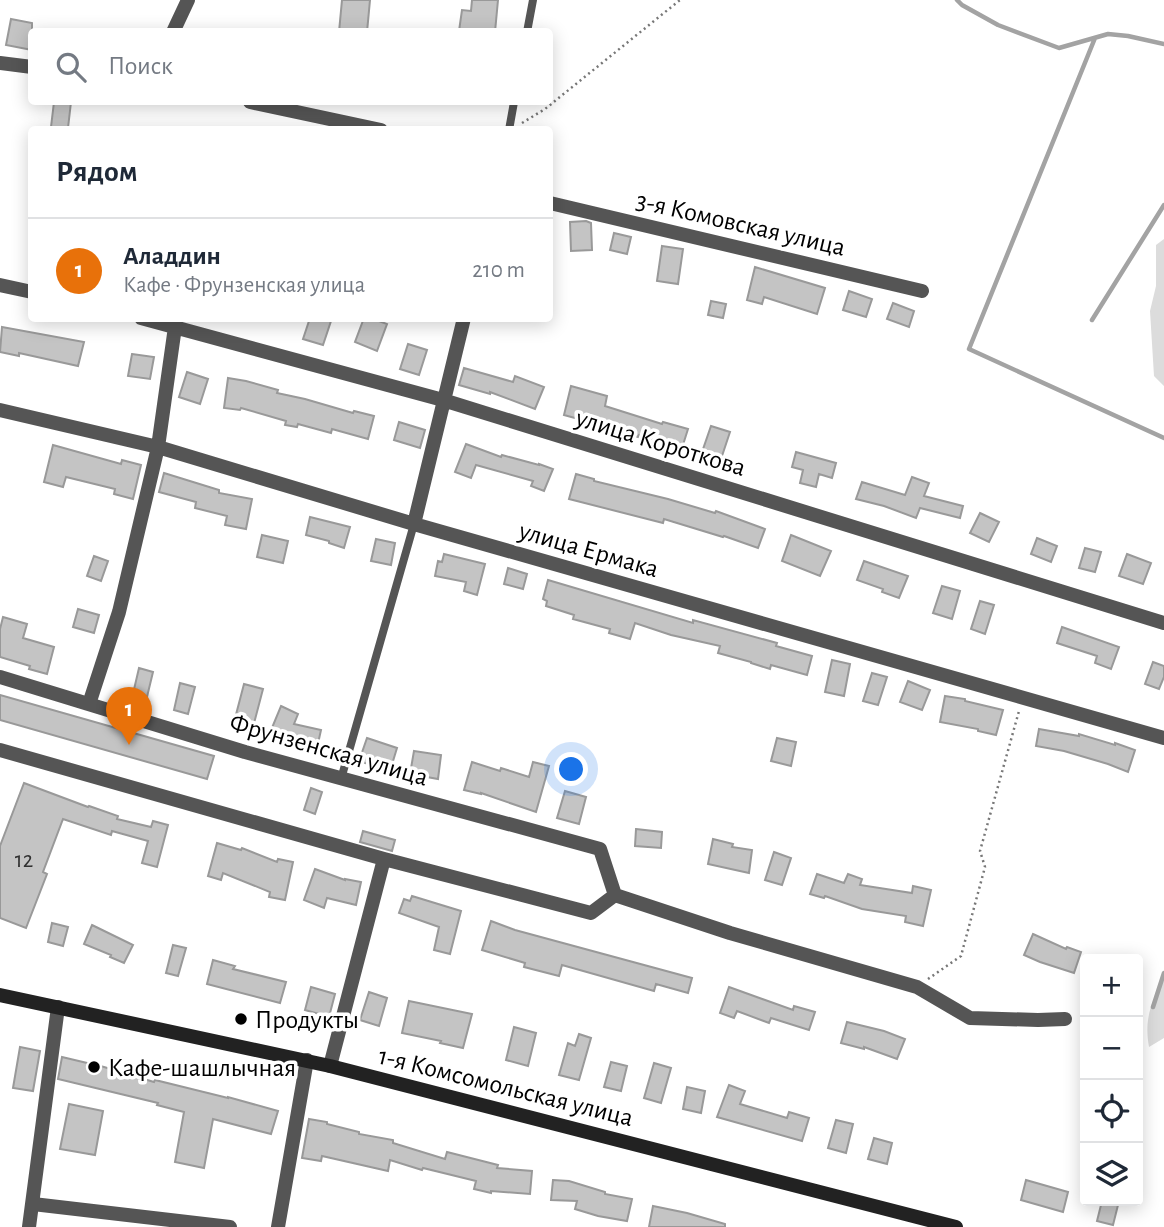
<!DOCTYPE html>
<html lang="ru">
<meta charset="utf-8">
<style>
:root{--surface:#fff;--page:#f2f2f3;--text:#1f2937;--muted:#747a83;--line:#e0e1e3;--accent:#111827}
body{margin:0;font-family:"Alegreya Sans",sans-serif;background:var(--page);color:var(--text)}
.controls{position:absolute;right:21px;bottom:21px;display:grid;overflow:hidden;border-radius:7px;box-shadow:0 4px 18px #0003}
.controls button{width:63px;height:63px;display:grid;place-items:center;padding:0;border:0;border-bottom:2px solid var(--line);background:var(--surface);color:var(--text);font:35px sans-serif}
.you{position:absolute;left:572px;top:770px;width:24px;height:24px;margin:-18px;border:5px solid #fff;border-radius:50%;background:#1a73e8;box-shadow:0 0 0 10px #1a73e833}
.badge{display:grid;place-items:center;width:46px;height:46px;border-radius:50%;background:var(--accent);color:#fff;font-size:23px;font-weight:700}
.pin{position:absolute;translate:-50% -58px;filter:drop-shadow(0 2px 4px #0008)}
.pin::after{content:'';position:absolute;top:37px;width:24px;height:21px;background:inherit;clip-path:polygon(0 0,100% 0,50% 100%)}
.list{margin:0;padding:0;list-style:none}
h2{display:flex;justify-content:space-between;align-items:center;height:91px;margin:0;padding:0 28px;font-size:30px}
h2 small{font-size:23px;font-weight:400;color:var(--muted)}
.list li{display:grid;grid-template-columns:46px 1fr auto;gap:21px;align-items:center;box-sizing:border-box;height:105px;padding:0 28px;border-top:2px solid var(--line)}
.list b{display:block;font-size:26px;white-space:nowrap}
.list p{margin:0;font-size:23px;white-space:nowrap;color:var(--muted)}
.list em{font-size:23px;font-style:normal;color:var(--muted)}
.icon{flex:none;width:38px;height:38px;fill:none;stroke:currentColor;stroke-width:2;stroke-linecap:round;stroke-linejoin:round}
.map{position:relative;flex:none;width:1164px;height:1227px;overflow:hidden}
.search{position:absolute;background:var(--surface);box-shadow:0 4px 18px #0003;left:28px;top:28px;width:525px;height:77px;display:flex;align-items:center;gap:18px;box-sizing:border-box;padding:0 24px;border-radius:7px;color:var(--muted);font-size:26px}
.panel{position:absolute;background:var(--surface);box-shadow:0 4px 18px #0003;left:28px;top:126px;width:525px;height:196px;border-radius:7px}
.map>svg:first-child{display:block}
.green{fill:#dcdcdc}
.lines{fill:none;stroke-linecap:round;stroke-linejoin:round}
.stream{stroke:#a3a3a3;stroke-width:4.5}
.building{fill:#c4c4c4;stroke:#999;stroke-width:2}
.path{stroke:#777;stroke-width:2.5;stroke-dasharray:2 3.5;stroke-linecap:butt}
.service{stroke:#555;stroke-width:8}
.minor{stroke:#555;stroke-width:14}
.secondary{stroke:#222;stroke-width:14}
.poi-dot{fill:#000;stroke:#fff;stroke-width:2.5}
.labels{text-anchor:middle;stroke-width:7;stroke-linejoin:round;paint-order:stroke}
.number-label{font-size:23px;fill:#313131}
.street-label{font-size:26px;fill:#000;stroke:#fff}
.poi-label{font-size:26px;fill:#000;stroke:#fff;text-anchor:start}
</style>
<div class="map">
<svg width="1164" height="1227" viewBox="0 0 1164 1227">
<rect width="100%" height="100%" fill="#fff"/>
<path class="green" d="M1164,239V386L1154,376L1150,311L1156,286V245Z
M1164,977V1038L1149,1047C1144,1019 1151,1003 1164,977Z"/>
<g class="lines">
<path class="stream" d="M957,0L962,5L998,25L1059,48L1108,34L1128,36L1164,44
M1095,38L969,349L1164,438
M1092,320L1164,205
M1153,1007L1164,973"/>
</g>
<path class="building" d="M342,0H370L367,32H339Z
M472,0H498L495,32L459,31L462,10L471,11Z
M11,19L32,23V50L6,45Z
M54,102H71L68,128L51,127Z
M586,221L591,223L592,250L571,251L570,222Z
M614,233L631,237L627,254L610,250Z
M662,246L683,249L678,284L657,281Z
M755,267L825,288L817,314L764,297L762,304L747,300Z
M849,291L872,299L866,317L843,310Z
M711,301L726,304L723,318L708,315Z
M893,303L914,311L909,327L887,319Z
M310,318H332L323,345L303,339Z
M364,318H371L387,324L377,351L355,342Z
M2,327L84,342L78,366L19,353V356L0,352Z
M408,344L427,350L419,375L400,369Z
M132,354L154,357L150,379L128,376Z
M464,368L513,382L515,376L544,387L535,409L490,392V394L459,385Z
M187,372L208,379L200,404L179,397Z
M228,378L246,381L278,390L277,393L305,399L353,413L354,411L374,416L368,439L332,429L331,433L298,424L297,427L285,425L286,421L241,408L240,410L224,408Z
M571,386L607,396L605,406L662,424L663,422L688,429L682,448L639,435L638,437L615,430V429L564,415Z
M399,422L425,430L420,448L394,440Z
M711,426L730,432L720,462L701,455Z
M466,444L501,457L502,455L539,465V464L553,469L544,491L531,486L533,481L476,465L471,478L455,472Z
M53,445L121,464L122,460L141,465L133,499L114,494L115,489L66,477L63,487L44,482Z
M796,452L836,463L832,478L819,474L816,487L800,483L803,470L792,467Z
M164,473L219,490V493L252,499L246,529L225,525L227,516L195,508L196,502L159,492Z
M576,474L594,479V481L668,499L715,513L716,511L765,529L758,548L724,536L723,537L664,519L663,523L569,499Z
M912,477L929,483L924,496L963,506L960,518L920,508L916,518L884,506L856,499L862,482L905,495Z
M980,513L999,522L989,542L970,533Z
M310,517L350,527L344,548L329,543V541L306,535Z
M262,535L288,541L283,563L257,557Z
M791,535L831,551L820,576L782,561Z
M1037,538L1057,546L1051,562L1031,554Z
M376,539L395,543L391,565L371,561Z
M1085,548L1101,552L1095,572L1079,568Z
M444,554L485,564L477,595L464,591L466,582L435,576L438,561L442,562Z
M1127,554L1151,563L1143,584L1119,576Z
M94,556L108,561L101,581L87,576Z
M864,561L908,576L899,598L882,592L883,589L857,580Z
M508,568L527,574L523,589L504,584Z
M548,580L693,623V620L777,643L776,646L812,656L807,675L771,665L770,669L751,663V662L718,653L720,646L671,635L635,623L630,639L609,633L610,629L573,619L574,615L546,606L547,601L543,599Z
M942,586L960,591L952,619L933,613Z
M980,601L994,605L985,634L971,629Z
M78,609L99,615L94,633L73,627Z
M3,617L27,624L23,638L54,647L47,674L29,669L30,666L0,657V629Z
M1062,627L1119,647L1111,669L1095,663L1097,656L1057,643Z
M832,660L850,664L844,696L825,692Z
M1153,662L1164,666V677L1159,689L1145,684Z
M139,668L153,672L146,701L132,698Z
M872,673L887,677L878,705L863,701Z
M908,681L930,690L922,710L900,702Z
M180,683L195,687L188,714L174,710Z
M244,684L263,689L252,731L233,726Z
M0,695L214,756L207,779L0,720Z
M945,696L965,699V701L1003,710L996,735L978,731V729L940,722Z
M281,706L298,714L294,724L321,730L317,748L282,741L269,735Z
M1039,729L1079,736V734L1115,745V743L1135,750L1128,772L1108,764L1064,751L1036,746Z
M367,738L397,748L390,771L359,761Z
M777,738L796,742L791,766L771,761Z
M414,751L441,755L438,779L410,774Z
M472,762L500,771L501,768L529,777L533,762L549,766L536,812L481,793V794L464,790Z
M24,783L88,807L89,806L118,816L117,819L151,827L153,821L168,825L157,867L142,863L148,841L112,831L111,835L63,819L43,872L47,874L26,928L0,918V846Z
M311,788L322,792L315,814L304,810Z
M565,791L586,797L579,824L557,818Z
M636,829L662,832L661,848L635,846Z
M363,831L395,840L392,851L360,842Z
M713,839L733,844L732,847L752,850L749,873L708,864Z
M217,843L241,850L242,848L277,862L278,859L293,862L285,900L269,897L270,892L223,873L221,880L208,876Z
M774,852L791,858L782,885L765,880Z
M315,869L345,880V879L361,882L356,905L327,898L324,908L304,900Z
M817,874L844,883L848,874L862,879L860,885L912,893L913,886L931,890L923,926L905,922L906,916L862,909L825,896L824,898L810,894Z
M412,896L461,911L450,954L434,950L439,927L399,913L404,899L410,901Z
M491,921L515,930L692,978L688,993L656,984L654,991L562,965L559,976L524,967L525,963L482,950Z
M52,923L68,927L63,946L48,942Z
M92,925L133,945L124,963L110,957L111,955L84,944Z
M1033,934L1066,949L1067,947L1081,952L1074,973L1040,962L1024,955Z
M173,945L186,948L178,976L166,973Z
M213,960L235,966L233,969L286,982L280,1003L207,984Z
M311,987L335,994L329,1017L305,1010Z
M729,987L793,1010L794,1006L815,1012L809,1030L771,1018L769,1023L737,1011L734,1018L720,1013Z
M369,992L387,998L379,1026L360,1020Z
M409,1001L472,1014L463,1048L440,1043L441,1041L402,1033Z
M847,1022L884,1031L905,1039L897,1059L864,1047V1049L841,1043Z
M514,1027L536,1033L528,1066L506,1060Z
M579,1034L591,1038L579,1080L559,1075L568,1043L575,1046Z
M20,1047L40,1051L33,1091L13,1088Z
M62,1057L104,1067L154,1082L155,1080L228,1098V1097L278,1111L271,1134L213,1119L204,1168L175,1162L184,1112L157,1105L158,1103L58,1079Z
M611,1062L627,1066L621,1091L604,1087Z
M654,1063L671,1068L661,1103L644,1098Z
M729,1085L745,1091L740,1104L787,1118L789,1112L809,1118L802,1141L717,1117Z
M687,1087L705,1091L701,1113L683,1109Z
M69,1104L103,1111L95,1155L60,1149Z
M309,1119L327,1122V1124L359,1132V1134L393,1140V1143L445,1159L447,1152L498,1165L497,1168L532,1171L530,1194L491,1191V1193L474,1189L476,1181L423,1168L422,1170L390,1160L388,1171L322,1156L321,1161L302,1158Z
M836,1120L853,1124L846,1153L828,1148Z
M874,1138L892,1143L887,1164L868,1159Z
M553,1180L569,1181L605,1192V1194L632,1199L627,1221L598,1216L575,1209L577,1201L551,1200Z
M1026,1180L1068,1192L1063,1212L1021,1200Z
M1102,1201H1119L1113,1225L1097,1221Z
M653,1206L687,1213L725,1224V1227H649Z"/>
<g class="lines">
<path class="path" d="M522,123L545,109L680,0
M928,979L961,956L985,867L980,851L1019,711"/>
<path class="service" d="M527,32L533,0
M509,130L514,102
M341,779L414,524"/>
<path class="minor" d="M173,32L188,0
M0,63L32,67
M250,102L381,130
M550,203L922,291
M0,285L32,292
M141,318L443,400L1164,623
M0,410L158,447L414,524L1164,738
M414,524L464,318
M0,677L245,752L600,849L615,895L730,933L917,987L970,1018L1038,1020L1065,1019
M89,704L119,612L158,447L175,327
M0,750L384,859L591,913L615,895
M330,1066L384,859
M33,1204L230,1227
M29,1227L58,1007
M278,1227L307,1060"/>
<path class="secondary" d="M0,995L330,1066L956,1227"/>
</g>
<g class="poi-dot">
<circle cx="241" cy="1019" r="7"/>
<circle cx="94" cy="1067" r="7"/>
</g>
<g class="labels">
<g class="number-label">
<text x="24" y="867">12</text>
</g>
<g class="street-label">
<text transform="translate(741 223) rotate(13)" y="9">3-я Комовская улица</text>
<text transform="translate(661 442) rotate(17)" y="9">улица Короткова</text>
<text transform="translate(589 549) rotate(16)" y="9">улица Ермака</text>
<text transform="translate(329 749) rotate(16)" y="9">Фрунзенская улица</text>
<text transform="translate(506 1086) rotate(14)" y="9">1-я Комсомольская улица</text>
</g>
<g class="poi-label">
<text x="255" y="1028">Продукты</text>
<text x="108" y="1076">Кафе-шашлычная</text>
</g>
</g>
</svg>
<div class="controls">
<button>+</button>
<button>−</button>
<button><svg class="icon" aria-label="locate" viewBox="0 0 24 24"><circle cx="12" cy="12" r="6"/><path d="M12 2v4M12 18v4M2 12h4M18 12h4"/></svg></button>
<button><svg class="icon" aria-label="layers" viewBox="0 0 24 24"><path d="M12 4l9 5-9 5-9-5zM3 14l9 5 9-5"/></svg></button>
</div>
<div class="you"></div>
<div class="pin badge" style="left:129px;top:745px;background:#e8710a">1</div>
<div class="search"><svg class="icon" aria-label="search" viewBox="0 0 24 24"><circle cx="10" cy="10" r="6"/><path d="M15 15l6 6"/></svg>Поиск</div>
<section class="panel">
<h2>Рядом<small></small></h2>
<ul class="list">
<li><span class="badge" style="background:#e8710a">1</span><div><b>Аладдин</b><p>Кафе · Фрунзенская улица</p></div><em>210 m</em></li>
</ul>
</section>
</div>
